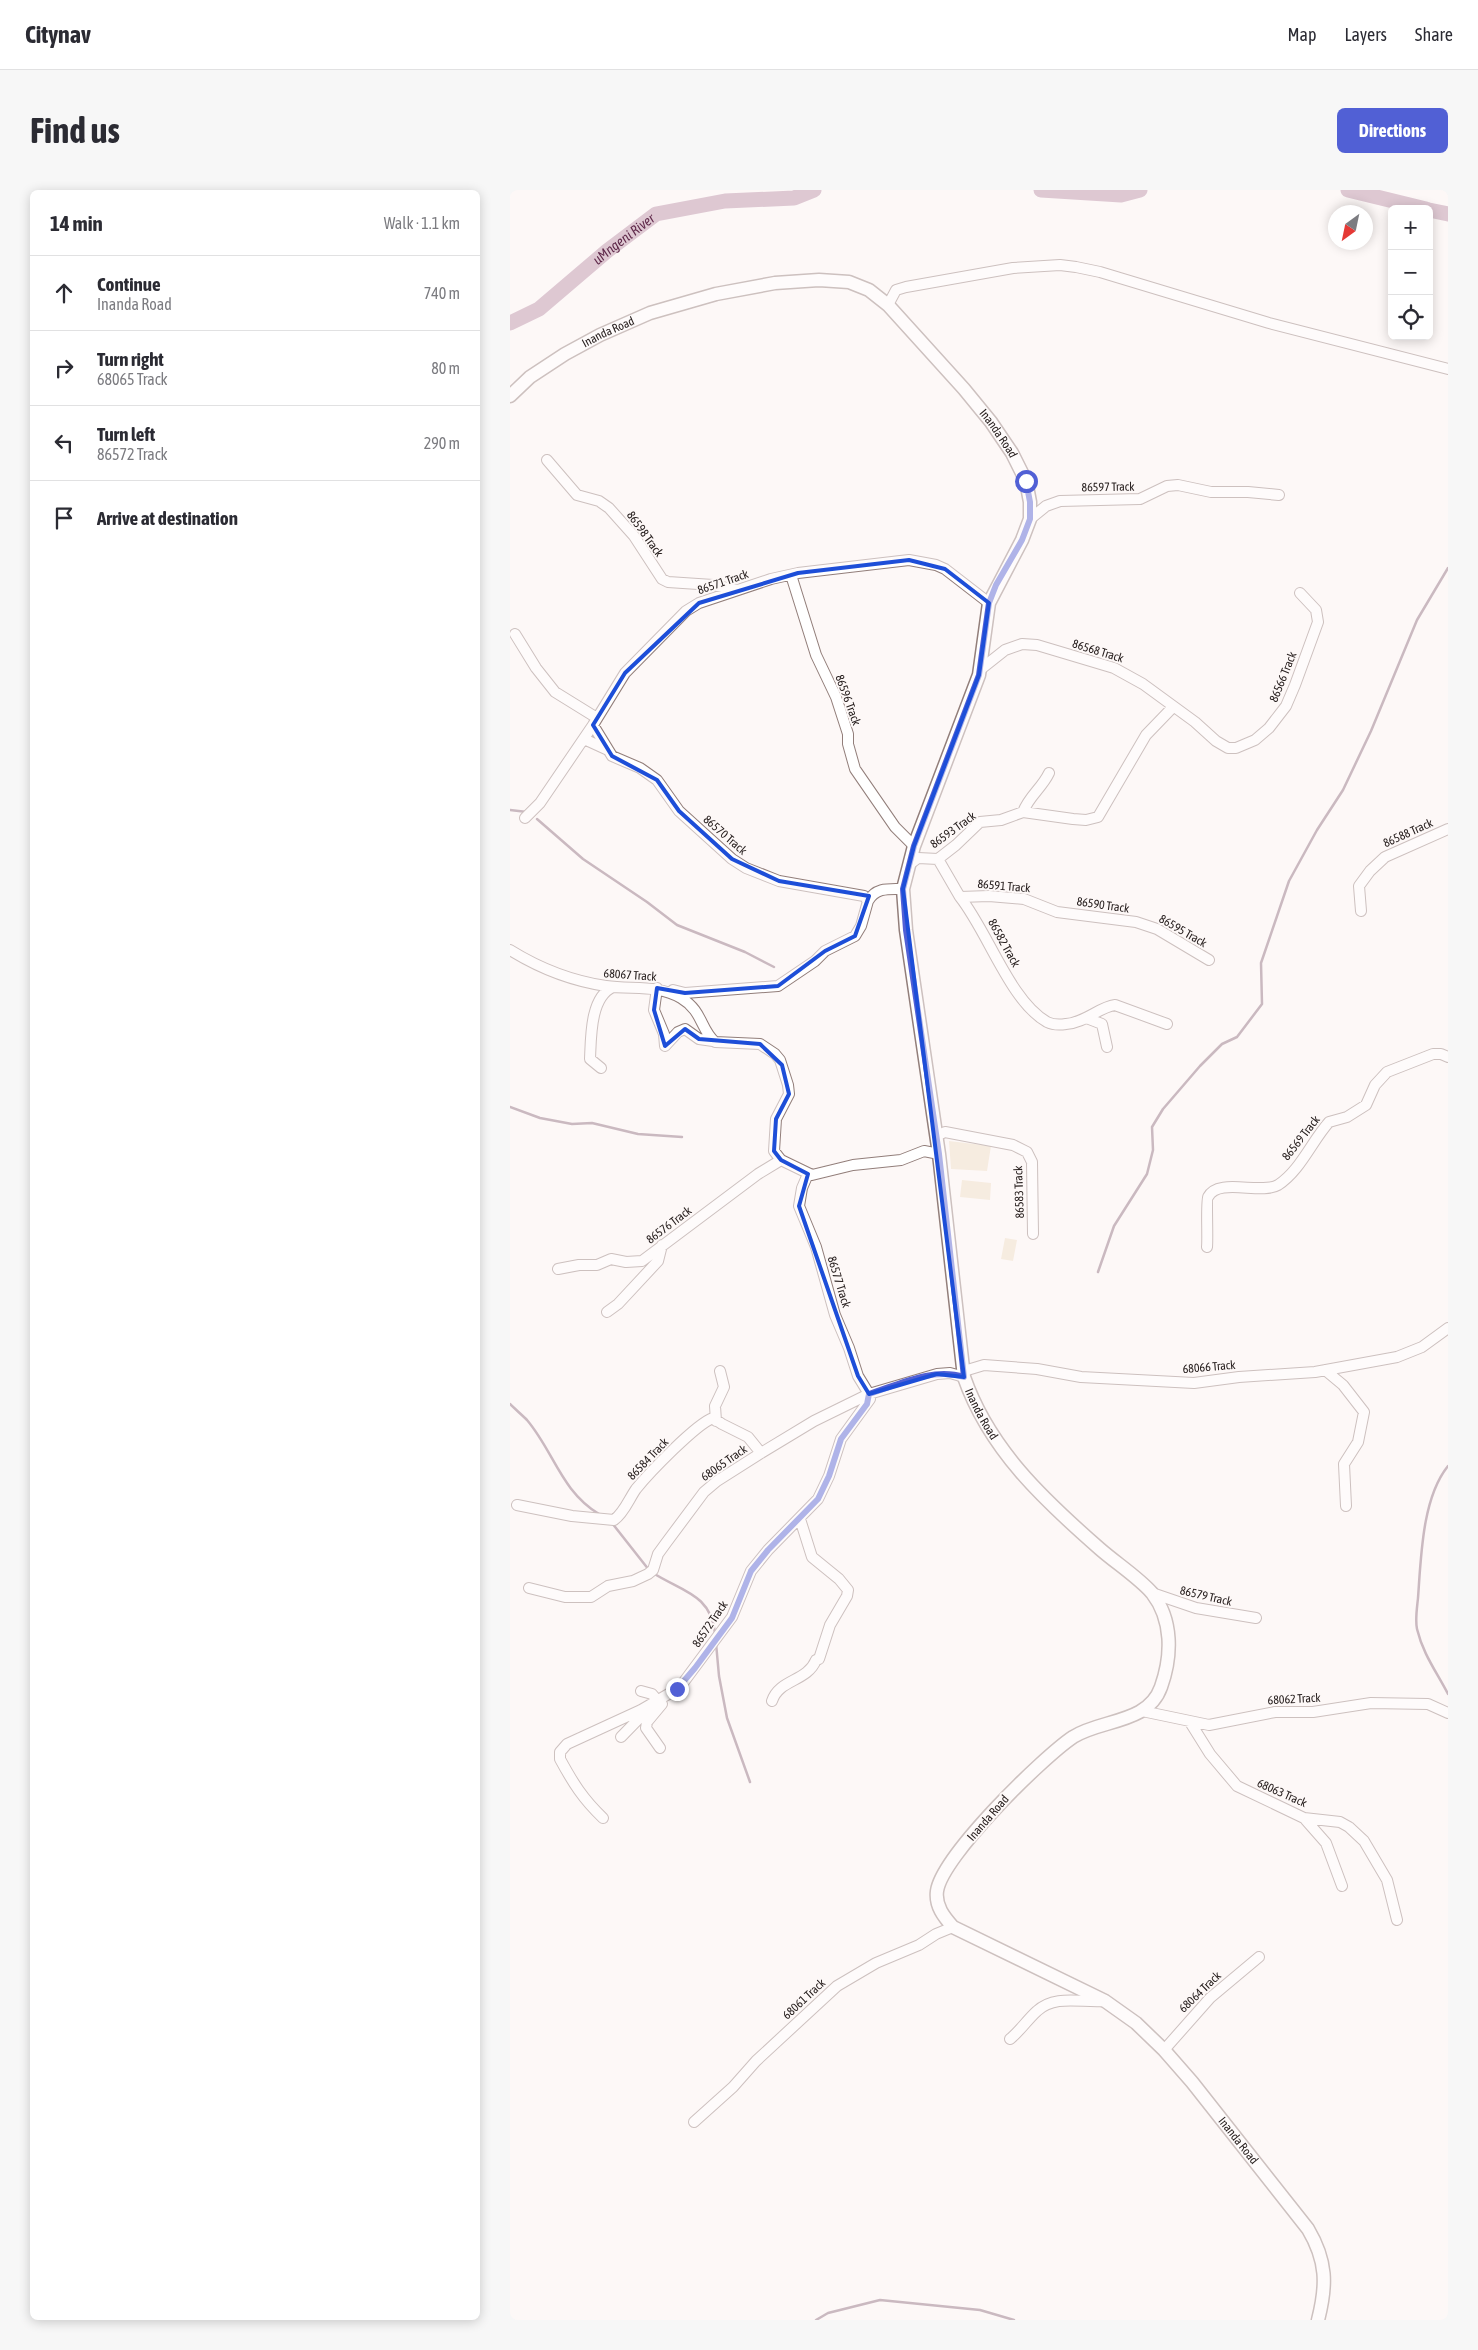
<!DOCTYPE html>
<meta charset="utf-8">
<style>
:root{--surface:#fff;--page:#f7f7f7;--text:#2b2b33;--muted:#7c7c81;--line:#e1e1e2;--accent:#5160d5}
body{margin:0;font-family:"Asap Condensed",sans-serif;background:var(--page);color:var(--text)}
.controls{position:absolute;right:15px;top:15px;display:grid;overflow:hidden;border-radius:8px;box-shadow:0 2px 12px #0003}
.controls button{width:45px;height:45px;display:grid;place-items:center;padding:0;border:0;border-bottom:1px solid var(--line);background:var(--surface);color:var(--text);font:25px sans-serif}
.compass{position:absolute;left:818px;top:15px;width:45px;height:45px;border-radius:50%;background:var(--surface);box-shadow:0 2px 12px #0003;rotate:213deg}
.stop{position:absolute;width:15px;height:15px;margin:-11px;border:4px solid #5160d5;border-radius:50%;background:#fff}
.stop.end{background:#5160d5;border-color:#fff;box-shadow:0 1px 5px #0008}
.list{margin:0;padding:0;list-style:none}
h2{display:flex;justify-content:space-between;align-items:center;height:65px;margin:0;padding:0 20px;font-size:21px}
h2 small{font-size:16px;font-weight:400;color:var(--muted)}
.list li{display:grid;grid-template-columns:32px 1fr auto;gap:15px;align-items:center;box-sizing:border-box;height:75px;padding:0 20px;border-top:1px solid var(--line)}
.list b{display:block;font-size:19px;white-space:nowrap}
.list p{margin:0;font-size:16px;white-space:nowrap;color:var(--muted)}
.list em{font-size:16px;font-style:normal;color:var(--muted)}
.icon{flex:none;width:28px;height:28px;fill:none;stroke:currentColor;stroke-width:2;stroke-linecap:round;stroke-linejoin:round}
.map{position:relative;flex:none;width:938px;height:2130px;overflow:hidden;border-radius:8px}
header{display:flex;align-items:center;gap:30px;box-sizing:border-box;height:70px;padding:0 25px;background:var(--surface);border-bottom:1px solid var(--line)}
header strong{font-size:24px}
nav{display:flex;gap:28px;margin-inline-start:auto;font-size:18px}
.intro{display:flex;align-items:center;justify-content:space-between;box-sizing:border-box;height:120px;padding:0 30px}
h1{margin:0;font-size:35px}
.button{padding:12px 22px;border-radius:8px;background:var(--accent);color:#fff;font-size:18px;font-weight:700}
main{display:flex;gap:30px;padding:0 30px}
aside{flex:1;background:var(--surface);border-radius:8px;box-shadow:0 2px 12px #0003}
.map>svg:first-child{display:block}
.green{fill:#eedec3}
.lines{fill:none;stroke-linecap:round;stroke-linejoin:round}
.stream{stroke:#8d6d7d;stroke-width:2.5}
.river{stroke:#b88ea5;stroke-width:15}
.minor-casing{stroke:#927e7a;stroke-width:12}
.tertiary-casing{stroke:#927e7a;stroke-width:15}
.minor{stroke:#fff;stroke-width:10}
.tertiary{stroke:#fff;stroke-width:12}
.route{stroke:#5160d5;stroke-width:6}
.marked{fill:none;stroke:#1d4ed8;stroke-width:4;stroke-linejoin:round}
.labels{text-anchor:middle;stroke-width:4;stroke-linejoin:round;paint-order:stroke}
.street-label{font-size:12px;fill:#292120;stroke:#fdf8f7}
.water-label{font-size:14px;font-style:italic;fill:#602a4b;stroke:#fdf8f7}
</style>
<header>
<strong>Citynav</strong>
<nav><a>Map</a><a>Layers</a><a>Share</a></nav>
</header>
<div class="intro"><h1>Find us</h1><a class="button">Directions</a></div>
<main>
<aside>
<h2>14 min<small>Walk · 1.1 km</small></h2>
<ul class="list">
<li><svg class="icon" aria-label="ahead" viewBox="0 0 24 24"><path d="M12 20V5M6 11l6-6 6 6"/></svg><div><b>Continue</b><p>Inanda Road</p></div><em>740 m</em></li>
<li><svg class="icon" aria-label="right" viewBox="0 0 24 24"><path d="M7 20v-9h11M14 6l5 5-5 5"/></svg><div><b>Turn right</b><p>68065 Track</p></div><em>80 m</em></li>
<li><svg class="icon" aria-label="left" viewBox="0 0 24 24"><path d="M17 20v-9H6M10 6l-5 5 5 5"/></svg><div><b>Turn left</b><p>86572 Track</p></div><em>290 m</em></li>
<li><svg class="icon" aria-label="arrive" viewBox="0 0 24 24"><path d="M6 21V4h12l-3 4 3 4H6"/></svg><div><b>Arrive at destination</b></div></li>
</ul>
</aside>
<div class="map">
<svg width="938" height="2130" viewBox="0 0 938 2130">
<rect width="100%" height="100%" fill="#fdf8f7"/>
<path class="green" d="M439,951L481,956L477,981L441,979Z
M452,990L481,993L480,1010L450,1007Z
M495,1048L507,1050L503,1071L491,1069Z"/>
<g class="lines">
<path class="stream" d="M0,620L17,622
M27,629L73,669L137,712L167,735L235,762L264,777
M0,917L30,928L62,934L82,933L128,944L172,947
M588,1082L604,1036L637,984L643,960L642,937L653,919L690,876L712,854L727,847L752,814L751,773L779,691L807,640L833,600L861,541L907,430L938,378
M0,1214C5,1219 12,1225 17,1230C44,1262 51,1301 89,1324
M938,1276C912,1308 911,1368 908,1408C907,1418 905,1430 907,1439C913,1464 926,1481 938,1504
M102,1333L139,1380
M143,1383C171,1401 201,1404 205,1443
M206,1453L209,1486L217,1528L240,1592
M306,2130L318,2123L370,2110L470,2120L504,2130"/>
<g class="river">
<path d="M531,0L611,5L630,0"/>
<path d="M838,0L916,19"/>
<path d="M919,20L938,24"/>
<path id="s1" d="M0,133L29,119L97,61L146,24L215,11L284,8L304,0"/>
</g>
<defs>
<path id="minor" d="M378,115L386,100L396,97L503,78L550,75L566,77L590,82L759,133L938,179
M37,270L67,305L89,311L99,318L124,346L152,389L158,392L203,395L227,400
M520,329L536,316L550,311L630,309L657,296L668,295L701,302H738L769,305
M281,385L306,465L326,507L338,544V554L345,579L385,637L404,656
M5,444L26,478L45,502L87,528
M469,484L471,479L495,460L512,454L527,455L604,478L633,494L685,532L706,551L718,558H726L745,550L759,538L776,516L785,495L808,432L806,420L790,403
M83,535L102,566L130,578L147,590L169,621L222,669L236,678L269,691L354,706L358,711C366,697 379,699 393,699
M74,549L98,560
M513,622C519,606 532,598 539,583
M15,628L30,613L83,535L115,483L176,421L189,413L261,389L288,383L399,370L426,375L435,379L479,413
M428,669L450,707L479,706L514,709L547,722L626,732L647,739L699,770
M400,674L408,668L428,669L446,655L470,632L491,630L513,622L563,629L576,630L588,627L636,545L663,517
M450,707C478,742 500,811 537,832C543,835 550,835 556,834C575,833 589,817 605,815L657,834
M851,721L849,696L860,681L875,667L938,639
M0,760C29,778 62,791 96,796C122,800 147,794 171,808C193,821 190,839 205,852L250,854L265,864L270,870L278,895L279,904L266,929L264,961L271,970L302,985L343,975L391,970L414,961L429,964
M147,798L144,820L154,844L155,856L168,842L175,839L189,849L203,851
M163,800L175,803L268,796L305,771L315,761L345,746L351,736L358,711
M579,829L592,834L597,857
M91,878L80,869C81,848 80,807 103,797
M426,946L435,942L503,955L517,962L522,972L523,1044
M697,1057C698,1048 696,1010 698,1007C708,987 751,1005 768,995C790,981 802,951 819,932L837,927L856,915L865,895L877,882L923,864H931L938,867
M48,1079L69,1075H87L101,1069L116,1072L132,1071L248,984L271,970
M97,1122L108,1114L148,1071L152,1055
M815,1180L833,1195L854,1222L848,1252L834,1274L836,1316
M454,1181L474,1175L527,1179L571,1187L684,1193L729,1187L805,1182L887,1167L912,1157L938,1138
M206,1231L205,1216L214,1197L210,1181
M7,1315L62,1326L104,1330C114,1323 119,1309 126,1299C139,1283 186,1234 203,1228L212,1234L238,1247L251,1263
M19,1398L55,1407H81L98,1396L123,1391L138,1384L143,1380L148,1364L156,1353L194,1302L207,1291L251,1263L304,1231L359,1204L427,1184L440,1183L454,1187
M642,1403L686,1418L746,1428
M262,1511C269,1489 297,1492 306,1470L309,1469L320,1435L337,1406L338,1400L329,1389L302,1367L290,1329
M632,1521L699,1535L765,1522H803L861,1513L918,1514L938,1523
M680,1532L700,1564L727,1596L794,1628L830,1632L839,1637L854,1651L877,1690L887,1730
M111,1547L147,1510L142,1504L131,1501
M150,1558L136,1538L137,1532L152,1514
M93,1628C73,1609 63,1593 50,1569V1562L57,1554L131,1520L162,1502L173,1493L222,1427L241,1381L258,1360L308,1309L319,1286L331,1249L360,1209L359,1204L348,1186L339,1158L325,1125L306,1057L289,1016L292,998L298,984
M794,1628L816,1653L832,1696
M500,1849C510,1841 517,1830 527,1821C545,1804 572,1813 594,1811
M654,1860L700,1808L749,1767
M184,1932L223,1897L246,1871L327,1796L366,1773L409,1755L426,1744L443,1737"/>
<g id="tertiary">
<path id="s2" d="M0,206L20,187L55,164L90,145L140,123L206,104L265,93L309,90L339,92L359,100L378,115L454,199L481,232L502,263L516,291L520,312V329L512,350L479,413L469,485L404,656L393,699L396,740L429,964L454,1187C479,1259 534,1310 590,1359C606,1373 629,1388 642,1403C663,1430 662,1466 651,1497C638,1534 591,1529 563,1547C532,1568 432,1666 427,1701C425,1716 434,1727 443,1737L595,1811L626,1833L654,1860L682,1892L798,2039C817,2071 817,2095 808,2130"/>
</g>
</defs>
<use href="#minor" class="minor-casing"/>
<use href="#tertiary" class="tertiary-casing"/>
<use href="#minor" class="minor"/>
<use href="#tertiary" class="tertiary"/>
</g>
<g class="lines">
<path class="route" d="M167,1499L185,1478L222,1428L241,1381L258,1360L308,1309L319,1286L331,1249L357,1214L359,1204C390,1194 423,1177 454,1187L429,964L396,740L393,699L404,656L469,485L479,413L486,395L512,350L520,329V312L516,291"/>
</g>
<path d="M0 0H938V2130H0ZM399,370L435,379L479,413L469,485L404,656L393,699L454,1187L427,1184L359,1204L348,1186L289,1016L298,984L271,970L264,961L266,929L279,904L272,875L250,854L189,849L175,839L155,856L144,820L147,798L175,803L268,796L315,761L345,746L359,706L269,691L222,669L169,621L147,590L102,566L83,535L115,483L189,413L288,383Z" fill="#fdf8f7" fill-opacity=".55" fill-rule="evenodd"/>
<path class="marked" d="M399,370L435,379L479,413L469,485L404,656L393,699L454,1187L427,1184L359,1204L348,1186L289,1016L298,984L271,970L264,961L266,929L279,904L272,875L250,854L189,849L175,839L155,856L144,820L147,798L175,803L268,796L315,761L345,746L359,706L269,691L222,669L169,621L147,590L102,566L83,535L115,483L189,413L288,383Z"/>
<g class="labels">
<g class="street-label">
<text dy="4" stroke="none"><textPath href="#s2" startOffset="118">Inanda Road</textPath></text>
<text dy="4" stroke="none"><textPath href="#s2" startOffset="582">Inanda Road</textPath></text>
<text transform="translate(598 297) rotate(-1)" y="4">86597 Track</text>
<text transform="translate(135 344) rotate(54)" y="4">86598 Track</text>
<text transform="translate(213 392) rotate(-19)" y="4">86571 Track</text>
<text transform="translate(588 461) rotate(17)" y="4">86568 Track</text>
<text transform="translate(773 487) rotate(-68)" y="4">86566 Track</text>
<text transform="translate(338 510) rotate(70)" y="4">86596 Track</text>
<text transform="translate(443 640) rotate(-36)" y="4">86593 Track</text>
<text transform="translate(898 643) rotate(-24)" y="4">86588 Track</text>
<text transform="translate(215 645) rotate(41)" y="4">86570 Track</text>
<text transform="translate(494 696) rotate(5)" y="4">86591 Track</text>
<text transform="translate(593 715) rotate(8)" y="4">86590 Track</text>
<text transform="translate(673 741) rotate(30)" y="4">86595 Track</text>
<text transform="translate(494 753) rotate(61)" y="4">86582 Track</text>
<text transform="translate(120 785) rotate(4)" y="4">68067 Track</text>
<text transform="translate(791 948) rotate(-52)" y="4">86569 Track</text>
<text transform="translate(509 1002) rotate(-92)" y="4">86583 Track</text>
<text transform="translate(159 1035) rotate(-37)" y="4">86576 Track</text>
<text transform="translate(329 1092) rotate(73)" y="4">86577 Track</text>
<text transform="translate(699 1177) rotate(-5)" y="4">68066 Track</text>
<text dy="4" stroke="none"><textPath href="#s2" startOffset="1602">Inanda Road</textPath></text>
<text transform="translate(138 1269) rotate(-46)" y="4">86584 Track</text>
<text transform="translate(214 1273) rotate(-35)" y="4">68065 Track</text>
<text transform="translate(696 1406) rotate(13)" y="4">86579 Track</text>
<text transform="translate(200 1434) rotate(-56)" y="4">86572 Track</text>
<text transform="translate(784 1509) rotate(-3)" y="4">68062 Track</text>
<text transform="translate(772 1603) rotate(24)" y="4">68063 Track</text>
<text transform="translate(478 1628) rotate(-49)" y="4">Inanda Road</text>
<text transform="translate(690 1802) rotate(-44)" y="4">68064 Track</text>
<text transform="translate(294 1809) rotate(-43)" y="4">68061 Track</text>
<text dy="4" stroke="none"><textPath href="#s2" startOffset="2666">Inanda Road</textPath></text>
</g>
<g class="water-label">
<text dy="5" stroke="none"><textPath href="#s1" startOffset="142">uMngeni River</textPath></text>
</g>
</g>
</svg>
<div class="controls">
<button>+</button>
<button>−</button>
<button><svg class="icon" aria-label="locate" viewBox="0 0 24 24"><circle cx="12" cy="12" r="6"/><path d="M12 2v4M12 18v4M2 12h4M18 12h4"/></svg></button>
</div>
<svg class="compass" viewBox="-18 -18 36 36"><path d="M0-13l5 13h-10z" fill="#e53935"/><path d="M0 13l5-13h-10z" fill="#7c7c81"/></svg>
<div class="stop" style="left:516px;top:291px"></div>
<div class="stop end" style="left:167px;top:1499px"></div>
</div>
</main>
